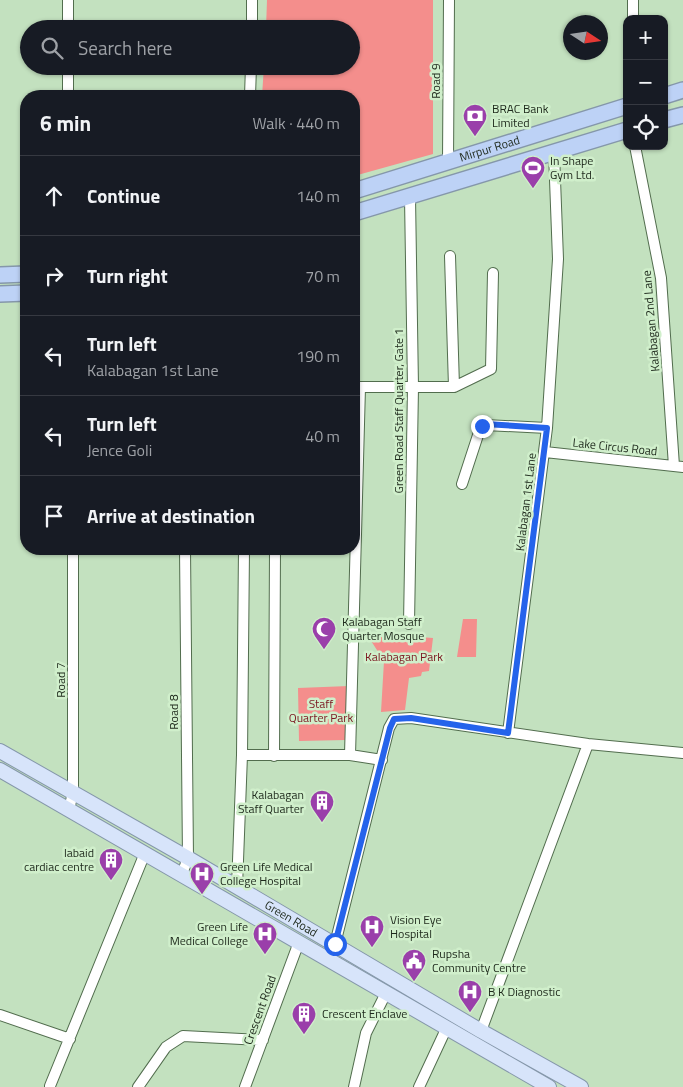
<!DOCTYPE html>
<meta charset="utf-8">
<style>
:root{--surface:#171b24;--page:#20242c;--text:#f1f3f6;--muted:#9ea1a6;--line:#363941}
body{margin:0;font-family:"Titillium Web",sans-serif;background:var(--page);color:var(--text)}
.controls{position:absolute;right:15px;top:15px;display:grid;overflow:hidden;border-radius:10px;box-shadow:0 1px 4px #0004}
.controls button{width:45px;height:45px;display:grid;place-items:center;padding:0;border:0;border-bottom:1px solid var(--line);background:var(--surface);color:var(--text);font:25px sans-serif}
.compass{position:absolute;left:563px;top:15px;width:45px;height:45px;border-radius:50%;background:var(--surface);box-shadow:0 1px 4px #0004;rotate:102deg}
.stop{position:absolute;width:15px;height:15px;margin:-11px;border:4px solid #2563eb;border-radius:50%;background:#fff}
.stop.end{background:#2563eb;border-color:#fff;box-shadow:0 1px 5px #0008}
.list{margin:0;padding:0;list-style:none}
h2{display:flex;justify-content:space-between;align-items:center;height:65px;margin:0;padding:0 20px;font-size:21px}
h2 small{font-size:16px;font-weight:400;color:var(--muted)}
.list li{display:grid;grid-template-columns:32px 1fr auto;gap:15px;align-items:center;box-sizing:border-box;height:80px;padding:0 20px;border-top:1px solid var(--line)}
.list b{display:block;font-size:19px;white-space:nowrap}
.list p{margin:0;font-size:16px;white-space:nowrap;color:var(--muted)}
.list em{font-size:16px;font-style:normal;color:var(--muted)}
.icon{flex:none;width:28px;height:28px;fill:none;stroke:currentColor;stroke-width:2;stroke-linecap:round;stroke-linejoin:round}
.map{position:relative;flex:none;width:683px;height:1087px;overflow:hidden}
.search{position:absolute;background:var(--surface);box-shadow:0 1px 4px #0004;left:20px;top:20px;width:340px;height:55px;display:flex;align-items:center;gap:12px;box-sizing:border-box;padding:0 18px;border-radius:28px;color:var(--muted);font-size:19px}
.panel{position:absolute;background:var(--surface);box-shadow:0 1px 4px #0004;left:20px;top:90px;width:340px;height:465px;border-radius:20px}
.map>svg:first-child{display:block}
.green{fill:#f48e8c}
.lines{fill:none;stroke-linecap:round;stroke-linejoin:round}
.minor-casing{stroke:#526d4e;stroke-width:12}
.major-casing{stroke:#8597aa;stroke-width:16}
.highway-casing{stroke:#8597aa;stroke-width:18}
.minor{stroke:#fff;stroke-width:10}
.major{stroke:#d7e4fa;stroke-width:14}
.highway{stroke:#bdd2f6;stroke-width:15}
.route{stroke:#2563eb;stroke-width:6}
.labels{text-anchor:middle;stroke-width:5;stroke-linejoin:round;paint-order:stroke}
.street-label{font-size:12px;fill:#1e291c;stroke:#d0efcb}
.poi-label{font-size:12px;fill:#1e291c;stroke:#d0efcb;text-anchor:start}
.park-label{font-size:12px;fill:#7b1620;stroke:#d0efcb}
</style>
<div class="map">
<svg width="683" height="1087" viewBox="0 0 683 1087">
<rect width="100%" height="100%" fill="#c3e1bf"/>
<path class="green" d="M267,0H433V154L354,176V96H262L264,66H351V29H266Z
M463,619H477L476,657H457Z
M366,633L433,638L429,671L422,672L421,676L409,678L405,710L381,712L384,661Z
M349,686L347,716H346L348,720L346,740L299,741L298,688Z"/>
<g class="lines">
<defs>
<path id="minor" d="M633,19V0
M68,29V0
M252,29V0
M68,96V66
M250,96L251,66
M635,146L661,278L674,466
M448,162L449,0
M450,256L454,387L491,369L493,273
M355,387H454
M545,452L683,467
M462,484L480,429L485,425L547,428
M409,624L413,387L410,197
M508,733L547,428L558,259L554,153
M242,755H350L382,760
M350,755L360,387
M274,756L275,549
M69,810L73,792V549
M182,874L188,858L185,549
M237,887L242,755L244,549
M335,944L389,728L394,719L411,718L588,744L683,753
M0,1015L70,1039
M481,1031L588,744
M50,1086L145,853
M138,1087L166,1047L183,1036L263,1040
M245,1087L299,942
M354,1087L366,1033L386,993
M419,1087L447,1027"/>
<g id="major">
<path id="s1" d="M0,751L188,858L481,1031L581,1087"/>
<path d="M0,770L549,1087"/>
</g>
<g id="highway">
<path d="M664,96L683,90"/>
<path d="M664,120L683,115"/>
<path id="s2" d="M354,191L627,106"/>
<path d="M354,213L627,130"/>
<path d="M0,275L26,274"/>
<path d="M0,294L26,293"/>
</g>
</defs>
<use href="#minor" class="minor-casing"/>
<use href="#major" class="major-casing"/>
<use href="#highway" class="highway-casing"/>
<use href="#minor" class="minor"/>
<use href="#major" class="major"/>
<use href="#highway" class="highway"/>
</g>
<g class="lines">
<path class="route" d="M335,944L390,728L394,719L411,718L508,733L547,428L485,424L482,426"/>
</g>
<defs>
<symbol id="bank-pin" viewBox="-11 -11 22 30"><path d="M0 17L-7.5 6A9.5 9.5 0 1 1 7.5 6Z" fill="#9a3faa" stroke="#d0efcb"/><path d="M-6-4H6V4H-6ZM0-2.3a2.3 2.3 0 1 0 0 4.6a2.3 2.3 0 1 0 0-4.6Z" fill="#fff"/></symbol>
<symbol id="stadium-pin" viewBox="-11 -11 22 30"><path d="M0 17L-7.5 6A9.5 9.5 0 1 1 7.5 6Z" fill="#9a3faa" stroke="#d0efcb"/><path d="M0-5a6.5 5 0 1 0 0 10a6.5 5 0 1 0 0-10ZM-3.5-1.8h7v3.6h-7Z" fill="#fff"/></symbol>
<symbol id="mosque-pin" viewBox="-11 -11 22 30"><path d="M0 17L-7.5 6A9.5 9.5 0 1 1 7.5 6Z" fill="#9a3faa" stroke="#d0efcb"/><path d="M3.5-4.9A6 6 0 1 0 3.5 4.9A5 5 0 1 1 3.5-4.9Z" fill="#fff"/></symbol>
<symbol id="building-pin" viewBox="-11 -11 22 30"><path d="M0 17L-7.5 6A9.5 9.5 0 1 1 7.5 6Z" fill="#9a3faa" stroke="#d0efcb"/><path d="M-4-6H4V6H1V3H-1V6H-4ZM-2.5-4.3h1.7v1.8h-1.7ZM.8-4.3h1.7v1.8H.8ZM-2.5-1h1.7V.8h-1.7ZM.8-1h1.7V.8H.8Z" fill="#fff"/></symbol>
<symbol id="hospital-pin" viewBox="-11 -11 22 30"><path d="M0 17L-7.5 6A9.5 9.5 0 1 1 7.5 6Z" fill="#9a3faa" stroke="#d0efcb"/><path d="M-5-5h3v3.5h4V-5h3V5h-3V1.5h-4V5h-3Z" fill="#fff"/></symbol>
<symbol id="civic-pin" viewBox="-11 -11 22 30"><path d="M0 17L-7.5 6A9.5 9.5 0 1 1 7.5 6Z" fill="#9a3faa" stroke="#d0efcb"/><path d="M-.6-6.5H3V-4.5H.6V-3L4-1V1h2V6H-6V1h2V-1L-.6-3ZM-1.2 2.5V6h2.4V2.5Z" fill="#fff"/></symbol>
</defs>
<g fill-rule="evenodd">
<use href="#bank-pin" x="461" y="102" width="28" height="38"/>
<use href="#stadium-pin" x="519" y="154" width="28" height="38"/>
<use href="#mosque-pin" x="310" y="615" width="28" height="38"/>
<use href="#building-pin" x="308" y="788" width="28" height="38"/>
<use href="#building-pin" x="97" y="846" width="28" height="38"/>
<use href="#hospital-pin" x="188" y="860" width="28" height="38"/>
<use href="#hospital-pin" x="358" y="913" width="28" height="38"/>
<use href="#hospital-pin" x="251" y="920" width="28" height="38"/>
<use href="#civic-pin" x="400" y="947" width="28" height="38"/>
<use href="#hospital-pin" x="456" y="978" width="28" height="38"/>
<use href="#building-pin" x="290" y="1000" width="28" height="38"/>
</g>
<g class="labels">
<g class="street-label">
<text transform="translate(436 81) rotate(-90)" y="4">Road 9</text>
<text dy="4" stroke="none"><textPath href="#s2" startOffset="142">Mirpur Road</textPath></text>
<text transform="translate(651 321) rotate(-95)" y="4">Kalabagan 2nd Lane</text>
<text transform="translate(399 411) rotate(-90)" y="4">Green Road Staff Quarter, Gate 1</text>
<text transform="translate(615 447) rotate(6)" y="4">Lake Circus Road</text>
<text transform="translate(526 502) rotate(-83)" y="4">Kalabagan 1st Lane</text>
<text transform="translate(61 680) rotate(-90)" y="4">Road 7</text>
<text transform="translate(174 712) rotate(-90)" y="4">Road 8</text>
<text dy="4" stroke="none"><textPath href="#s1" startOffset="336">Green Road</textPath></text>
<text transform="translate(260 1010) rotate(-70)" y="4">Crescent Road</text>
</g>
<g class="poi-label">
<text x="492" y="113">BRAC Bank<tspan x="492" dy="14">Limited</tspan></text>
<text x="550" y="165">In Shape<tspan x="550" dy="14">Gym Ltd.</tspan></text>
<text x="342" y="626">Kalabagan Staff<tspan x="342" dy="14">Quarter Mosque</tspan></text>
<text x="304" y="799" text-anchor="end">Kalabagan<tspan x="304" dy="14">Staff Quarter</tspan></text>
<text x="94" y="857" text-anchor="end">labaid<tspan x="94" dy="14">cardiac centre</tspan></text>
<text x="220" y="871">Green Life Medical<tspan x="220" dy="14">College Hospital</tspan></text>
<text x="390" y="924">Vision Eye<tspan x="390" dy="14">Hospital</tspan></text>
<text x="248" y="931" text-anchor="end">Green Life<tspan x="248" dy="14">Medical College</tspan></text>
<text x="432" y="958">Rupsha<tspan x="432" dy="14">Community Centre</tspan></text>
<text x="488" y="996">B K Diagnostic</text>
<text x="322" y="1018">Crescent Enclave</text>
</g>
<g class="park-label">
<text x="404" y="661">Kalabagan Park</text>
<text x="321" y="708">Staff<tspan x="321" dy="14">Quarter Park</tspan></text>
</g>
</g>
</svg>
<div class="controls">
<button>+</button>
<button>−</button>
<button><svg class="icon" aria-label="locate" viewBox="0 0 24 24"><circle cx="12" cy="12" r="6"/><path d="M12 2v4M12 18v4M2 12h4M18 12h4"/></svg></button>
</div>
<svg class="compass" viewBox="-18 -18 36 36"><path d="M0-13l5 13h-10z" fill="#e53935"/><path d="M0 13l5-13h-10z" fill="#9ea1a6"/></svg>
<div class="stop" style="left:335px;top:944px"></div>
<div class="stop end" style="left:482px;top:426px"></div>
<div class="search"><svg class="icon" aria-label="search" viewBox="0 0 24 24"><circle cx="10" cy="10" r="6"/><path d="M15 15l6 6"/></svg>Search here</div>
<section class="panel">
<h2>6 min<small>Walk · 440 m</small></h2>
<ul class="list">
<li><svg class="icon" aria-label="ahead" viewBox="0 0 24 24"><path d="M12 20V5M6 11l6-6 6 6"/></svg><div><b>Continue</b></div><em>140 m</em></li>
<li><svg class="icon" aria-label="right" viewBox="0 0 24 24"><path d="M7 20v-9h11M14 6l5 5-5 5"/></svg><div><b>Turn right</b></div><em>70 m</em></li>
<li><svg class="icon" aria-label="left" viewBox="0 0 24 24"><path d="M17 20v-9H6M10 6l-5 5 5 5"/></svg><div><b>Turn left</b><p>Kalabagan 1st Lane</p></div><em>190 m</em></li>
<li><svg class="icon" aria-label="left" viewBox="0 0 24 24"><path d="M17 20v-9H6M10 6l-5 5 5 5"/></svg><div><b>Turn left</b><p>Jence Goli</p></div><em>40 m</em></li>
<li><svg class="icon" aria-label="arrive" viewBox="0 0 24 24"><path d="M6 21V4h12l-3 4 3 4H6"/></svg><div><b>Arrive at destination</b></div></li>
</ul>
</section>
</div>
